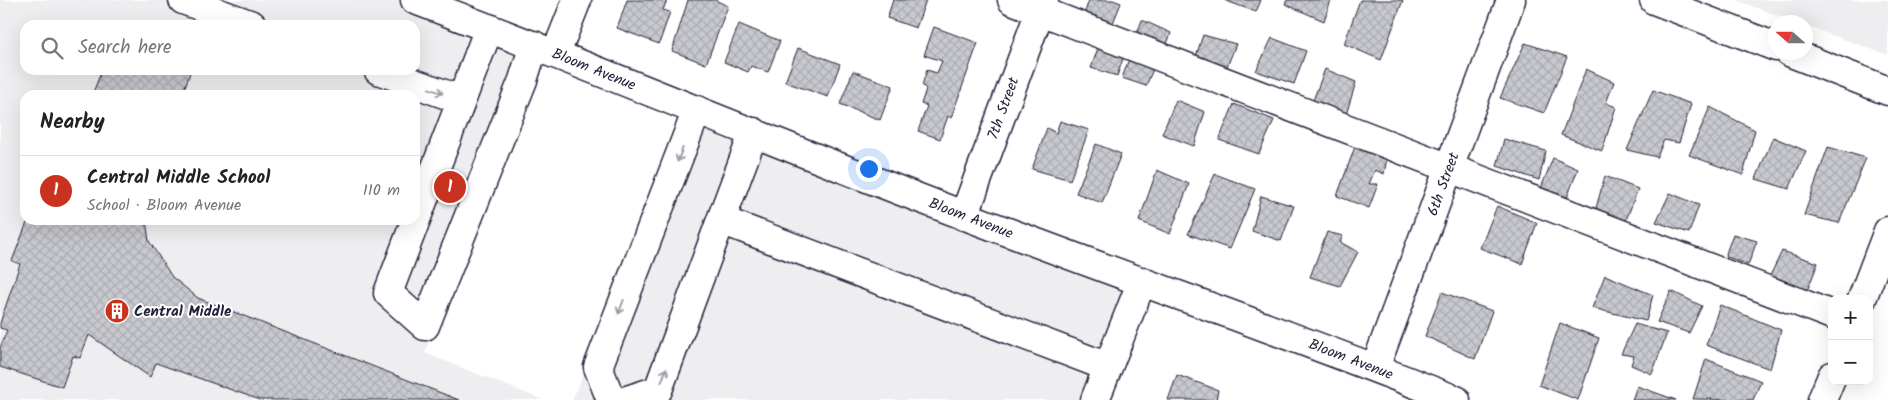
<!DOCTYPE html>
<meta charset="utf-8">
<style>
:root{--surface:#fff;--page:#f2f2f2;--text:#222;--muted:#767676;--line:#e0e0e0;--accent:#c8321e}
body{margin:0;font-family:Kalam,sans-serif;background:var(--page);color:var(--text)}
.controls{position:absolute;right:15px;bottom:15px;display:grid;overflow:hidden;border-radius:10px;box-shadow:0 5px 20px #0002}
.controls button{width:45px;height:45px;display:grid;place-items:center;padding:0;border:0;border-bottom:1px solid var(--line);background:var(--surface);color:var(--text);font:25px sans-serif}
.compass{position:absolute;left:1768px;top:15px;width:45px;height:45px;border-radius:50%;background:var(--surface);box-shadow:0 5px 20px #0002;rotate:291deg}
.you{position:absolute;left:868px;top:168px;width:18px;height:18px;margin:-12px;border:4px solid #fff;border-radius:50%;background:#1a73e8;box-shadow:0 0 0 8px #1a73e833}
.badge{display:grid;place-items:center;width:32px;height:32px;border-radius:50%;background:var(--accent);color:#fff;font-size:16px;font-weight:700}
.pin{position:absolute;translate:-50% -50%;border:2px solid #fff;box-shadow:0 1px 5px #0006}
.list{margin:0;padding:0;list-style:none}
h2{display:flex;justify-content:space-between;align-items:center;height:65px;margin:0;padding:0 20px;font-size:21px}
h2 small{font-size:16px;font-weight:400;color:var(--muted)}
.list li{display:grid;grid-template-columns:32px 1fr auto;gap:15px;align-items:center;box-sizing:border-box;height:70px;padding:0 20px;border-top:1px solid var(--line)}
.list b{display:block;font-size:19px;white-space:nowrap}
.list p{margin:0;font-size:16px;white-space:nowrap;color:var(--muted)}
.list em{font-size:16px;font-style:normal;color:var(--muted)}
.icon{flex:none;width:28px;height:28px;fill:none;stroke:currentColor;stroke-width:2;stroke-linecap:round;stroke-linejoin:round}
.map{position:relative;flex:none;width:1888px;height:400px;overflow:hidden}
.search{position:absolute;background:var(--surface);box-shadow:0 5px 20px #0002;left:20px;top:20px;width:400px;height:55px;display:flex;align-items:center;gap:12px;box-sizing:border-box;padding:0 18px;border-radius:15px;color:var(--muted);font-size:19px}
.panel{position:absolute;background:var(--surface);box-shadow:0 5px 20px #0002;left:20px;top:90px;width:400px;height:135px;border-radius:15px}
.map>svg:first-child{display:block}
.built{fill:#eeeef1;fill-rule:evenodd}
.building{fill:url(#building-cross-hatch);stroke:#22223b}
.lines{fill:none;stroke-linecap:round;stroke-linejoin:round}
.minor-casing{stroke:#22223b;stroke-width:31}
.minor{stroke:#fff;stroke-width:28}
.oneway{stroke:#9c9ca7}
.labels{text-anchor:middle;stroke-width:4;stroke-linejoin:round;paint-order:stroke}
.street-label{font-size:15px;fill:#22223b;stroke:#fff}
.poi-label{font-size:15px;font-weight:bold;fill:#22223b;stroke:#fff;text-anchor:start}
</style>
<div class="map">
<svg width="1888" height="400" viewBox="0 0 1888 400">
<defs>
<pattern id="building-cross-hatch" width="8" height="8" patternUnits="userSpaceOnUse" patternTransform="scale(1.25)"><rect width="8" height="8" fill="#c8c8cf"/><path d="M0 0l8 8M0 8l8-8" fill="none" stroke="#acacb3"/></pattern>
</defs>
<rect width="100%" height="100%" fill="#fff"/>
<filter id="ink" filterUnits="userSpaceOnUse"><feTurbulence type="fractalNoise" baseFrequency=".02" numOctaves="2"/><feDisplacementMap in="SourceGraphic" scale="10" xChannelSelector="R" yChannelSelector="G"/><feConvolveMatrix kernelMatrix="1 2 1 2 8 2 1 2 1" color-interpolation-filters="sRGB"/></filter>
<g filter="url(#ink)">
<path class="built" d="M0,0H408L534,45L425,353L543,400H0ZM25,25H415V70H25ZM25,95H415V220H25Z
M1736,0H1888V55L1806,26V22H1795Z
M697,110L1142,281L1095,400H572Z"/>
<path class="building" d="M627,0H667L663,10L670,12L659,44L617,28Z
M688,0H715L728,6L706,64L672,51Z
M893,0H926L916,28L887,18Z
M1089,0H1113L1121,3L1111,28L1083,18Z
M1224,0H1261L1256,12Z
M1287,0H1331L1324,21L1285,4Z
M1360,0H1403L1381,60L1344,44Z
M1142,20L1171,33L1164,52L1135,39Z
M739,24L780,41L768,72L751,66L748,72L724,62Z
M934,27L978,43L951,118L948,116L940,139L918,131L927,106L921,104L926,89L922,85L927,70L937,73L942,61L924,55Z
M1203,35L1236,44L1225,72L1195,59Z
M1272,38L1306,51L1294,84L1256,71Z
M1525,43L1567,57L1544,113L1500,98Z
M1099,45L1124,56L1117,76L1091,68Z
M798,48L840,64L828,97L785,82Z
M1129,59L1153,69L1146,86L1122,78Z
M1325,69L1356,82L1345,118L1312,103Z
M1586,69L1614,82L1606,103L1616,107L1602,151L1561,135Z
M102,70H191L182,95H92Z
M853,71L893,86L880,120L840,104Z
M1653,90L1691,104L1679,143L1664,140L1657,157L1627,150Z
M1176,100L1205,112L1194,146L1162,134Z
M1234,104L1274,120L1259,154L1219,140Z
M1710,107L1755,130L1743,175L1689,155Z
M1060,121L1089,130L1070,180L1032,169L1047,128L1056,133Z
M1773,137L1806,151L1789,189L1756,179Z
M1504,139L1546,151L1539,180L1497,166Z
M1096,144L1121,154L1102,203L1076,193Z
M1356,144L1387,158L1384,174L1375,170L1369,184H1378L1369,208L1337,196Z
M1828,147L1866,158L1839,223L1804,215Z
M1553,158L1578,169L1565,203L1539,193Z
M1157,170L1189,184L1170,234L1139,221Z
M1215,174L1255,189L1230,249L1188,234Z
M1605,176L1638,189L1623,228L1594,215Z
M1670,193L1699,205L1689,233L1656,222Z
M1261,196L1294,206L1281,241L1252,231Z
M1497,206L1537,223L1522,264L1480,248Z
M28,220H146L149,241L172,277L198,298L459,400H260L156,363L150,377L89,335L80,358L73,356L62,387L0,367V348L7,330L0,328V323L20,264L12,261Z
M1327,232L1343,236L1340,242L1358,252L1340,286L1310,277Z
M1733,234L1757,241L1748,265L1725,256Z
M1782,251L1818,263L1805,296L1767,282Z
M1605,275L1653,295L1646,321L1592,308Z
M1671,291L1702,306L1689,333L1657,322Z
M1442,292L1492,311L1475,359L1425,336Z
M1720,305L1781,330L1770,369L1706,345Z
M1560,323L1599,338L1578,400L1539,385Z
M1635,324L1667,333L1652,374L1631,365L1634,356L1621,354Z
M1706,359L1761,381L1753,400L1693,399Z
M1177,375L1218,390L1216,400H1168Z
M1637,386L1676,400H1632Z"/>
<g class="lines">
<defs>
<path id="minor" d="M183,0L252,25
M415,0C590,66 762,138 937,205C1109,272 1284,331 1456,400
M1012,0L1832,315
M1654,0L1776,47
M489,28L388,293L425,326L523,80L534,45
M1789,52L1888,91
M556,53L577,0
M378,70L461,100
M754,132L721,220L1108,367
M964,216L1044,0
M1862,299L1888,231
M1375,368L1511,0
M611,400L598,367L697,110
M627,400L658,390L721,220
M1095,400L1142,281
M1822,400L1832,376"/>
</defs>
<use href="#minor" class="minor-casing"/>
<use href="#minor" class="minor"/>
</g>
<defs><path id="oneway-shaft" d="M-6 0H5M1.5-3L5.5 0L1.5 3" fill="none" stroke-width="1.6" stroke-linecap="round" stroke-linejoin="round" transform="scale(1.25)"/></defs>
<g class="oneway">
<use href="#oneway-shaft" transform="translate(436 91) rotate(20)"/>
<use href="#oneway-shaft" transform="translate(680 155) rotate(111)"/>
<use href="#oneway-shaft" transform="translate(621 307) rotate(111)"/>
<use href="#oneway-shaft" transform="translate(664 375) rotate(-70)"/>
</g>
</g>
<defs>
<symbol id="building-disc" viewBox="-11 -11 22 22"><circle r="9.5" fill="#c8321e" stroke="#fff"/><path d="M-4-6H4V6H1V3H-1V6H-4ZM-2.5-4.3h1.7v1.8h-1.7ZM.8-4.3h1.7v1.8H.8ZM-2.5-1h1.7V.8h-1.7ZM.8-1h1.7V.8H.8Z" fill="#fff"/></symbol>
</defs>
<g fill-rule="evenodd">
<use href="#building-disc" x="103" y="297" width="28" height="28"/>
</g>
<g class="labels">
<g class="street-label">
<text transform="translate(594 69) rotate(22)" y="5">Bloom Avenue</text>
<text transform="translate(1003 108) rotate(-70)" y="5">7th Street</text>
<text transform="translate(1443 184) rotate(-70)" y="5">6th Street</text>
<text transform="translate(971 218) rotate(21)" y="5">Bloom Avenue</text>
<text transform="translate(1351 359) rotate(21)" y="5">Bloom Avenue</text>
</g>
<g class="poi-label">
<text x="134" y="316">Central Middle</text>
</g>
</g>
</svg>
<div class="controls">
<button>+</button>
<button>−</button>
</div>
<svg class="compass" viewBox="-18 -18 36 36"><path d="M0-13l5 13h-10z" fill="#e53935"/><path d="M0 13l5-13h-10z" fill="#767676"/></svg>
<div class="you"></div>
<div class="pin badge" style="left:450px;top:187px">1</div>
<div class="search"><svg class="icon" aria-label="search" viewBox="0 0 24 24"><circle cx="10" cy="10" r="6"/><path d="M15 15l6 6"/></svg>Search here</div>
<section class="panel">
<h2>Nearby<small></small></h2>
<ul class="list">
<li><span class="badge">1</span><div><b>Central Middle School</b><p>School · Bloom Avenue</p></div><em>110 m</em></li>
</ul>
</section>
</div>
